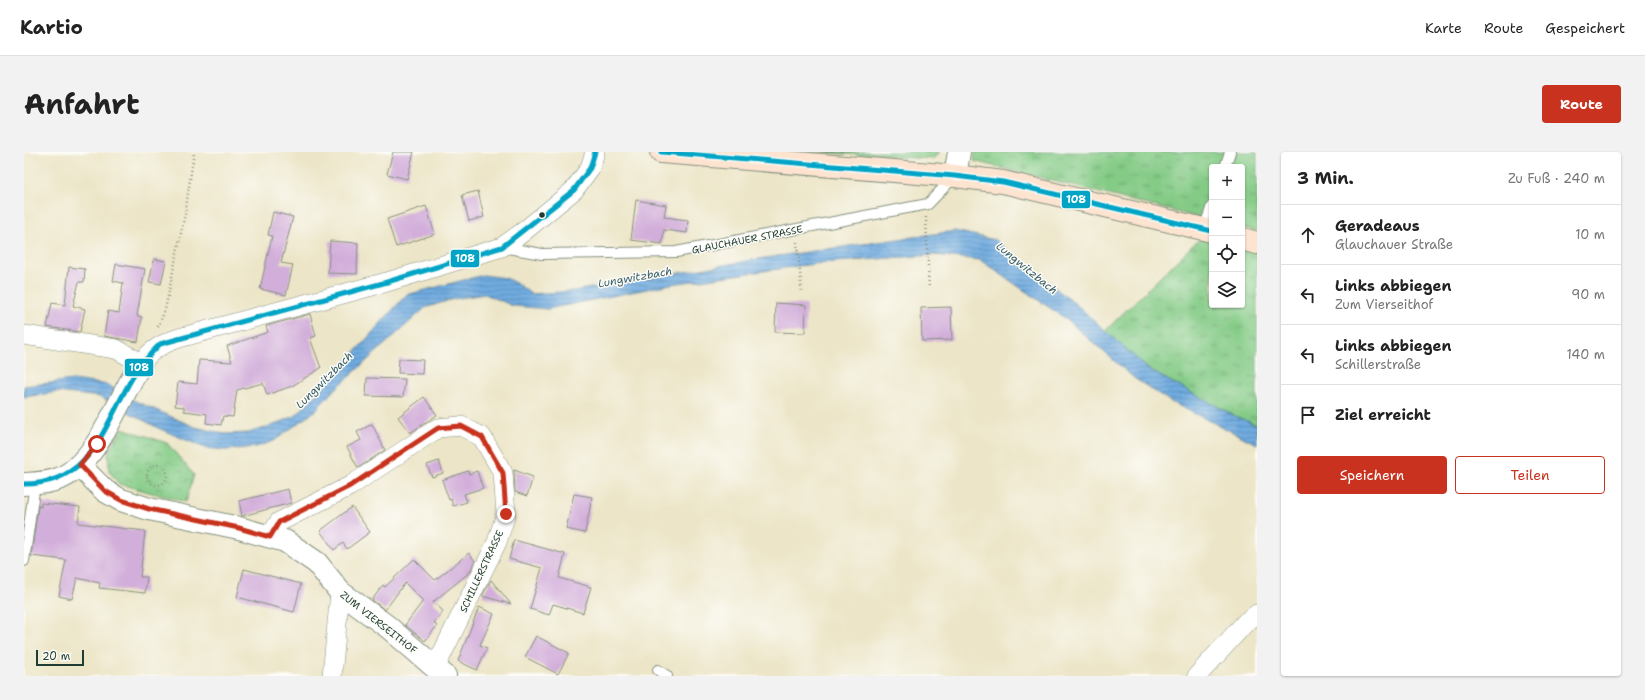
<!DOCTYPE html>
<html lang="de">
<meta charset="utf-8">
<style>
:root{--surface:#fff;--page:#f2f2f2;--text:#222;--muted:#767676;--line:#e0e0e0;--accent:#c8321e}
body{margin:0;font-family:"Shantell Sans",sans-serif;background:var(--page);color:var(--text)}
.controls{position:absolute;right:12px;top:12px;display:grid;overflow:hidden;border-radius:4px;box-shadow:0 1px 3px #0004}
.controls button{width:36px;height:36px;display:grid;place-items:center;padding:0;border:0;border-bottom:1px solid var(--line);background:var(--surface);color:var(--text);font:20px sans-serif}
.scale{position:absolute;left:12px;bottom:10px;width:48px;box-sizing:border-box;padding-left:4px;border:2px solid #1f3d34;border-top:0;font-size:11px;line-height:14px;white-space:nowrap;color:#1f3d34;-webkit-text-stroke:3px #fdfcf7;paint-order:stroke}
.stop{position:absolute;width:12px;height:12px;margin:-9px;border:3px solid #c8321e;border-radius:50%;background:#fff}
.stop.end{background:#c8321e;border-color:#fff;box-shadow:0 1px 4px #0008}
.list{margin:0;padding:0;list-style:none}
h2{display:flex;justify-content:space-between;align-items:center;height:52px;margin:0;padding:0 16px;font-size:17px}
h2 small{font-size:13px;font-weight:400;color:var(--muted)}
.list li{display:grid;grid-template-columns:26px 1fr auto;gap:12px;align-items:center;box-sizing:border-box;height:60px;padding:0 16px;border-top:1px solid var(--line)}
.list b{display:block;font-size:15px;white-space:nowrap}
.list p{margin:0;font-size:13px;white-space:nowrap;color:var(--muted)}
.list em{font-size:13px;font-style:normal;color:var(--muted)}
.actions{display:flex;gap:8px;padding:12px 16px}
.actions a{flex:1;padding:9px 0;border:1px solid var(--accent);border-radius:4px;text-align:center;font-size:14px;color:var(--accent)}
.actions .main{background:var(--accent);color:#fff}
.icon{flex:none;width:22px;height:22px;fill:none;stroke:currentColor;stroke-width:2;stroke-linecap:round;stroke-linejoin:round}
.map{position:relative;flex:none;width:1233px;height:524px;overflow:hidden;border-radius:4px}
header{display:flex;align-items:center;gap:24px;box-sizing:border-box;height:56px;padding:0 20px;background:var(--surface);border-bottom:1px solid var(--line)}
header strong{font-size:19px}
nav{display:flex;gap:22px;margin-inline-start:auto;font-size:14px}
.intro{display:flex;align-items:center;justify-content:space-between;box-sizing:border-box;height:96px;padding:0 24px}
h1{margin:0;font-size:28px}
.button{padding:10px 18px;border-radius:4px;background:var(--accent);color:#fff;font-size:14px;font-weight:700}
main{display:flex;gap:24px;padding:0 24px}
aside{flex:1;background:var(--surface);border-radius:4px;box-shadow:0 1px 3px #0004}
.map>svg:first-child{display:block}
.grass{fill:url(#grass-tufts);stroke:#52845d}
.park{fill:url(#park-crowns);stroke:#52845d}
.water{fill:url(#water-rules);stroke:#47748a}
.building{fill:#d2aeda}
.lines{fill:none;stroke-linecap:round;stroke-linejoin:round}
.service-casing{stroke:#86917e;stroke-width:12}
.minor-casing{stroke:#86917e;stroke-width:20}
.tertiary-casing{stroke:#86917e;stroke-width:24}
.secondary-casing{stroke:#86917e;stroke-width:24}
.path{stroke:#86917e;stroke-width:2.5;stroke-dasharray:1 3;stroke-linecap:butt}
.service{stroke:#fff;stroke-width:10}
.minor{stroke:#fff;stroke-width:19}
.tertiary{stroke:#fff;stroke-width:22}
.secondary{stroke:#fde4d1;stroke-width:22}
.bus-1-casing{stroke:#fdfcf7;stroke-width:8}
.bus-1{stroke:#02a4c6;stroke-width:5}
.route{stroke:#c8321e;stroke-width:5}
.bus-dot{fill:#1f3d34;stroke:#fdfcf7;stroke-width:1.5}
.labels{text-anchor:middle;stroke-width:3;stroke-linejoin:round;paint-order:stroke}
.street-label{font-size:10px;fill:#1f3d34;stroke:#fdfcf7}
.water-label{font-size:11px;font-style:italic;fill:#375e68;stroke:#fdfcf7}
.line-badge{stroke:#fdfcf7;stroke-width:1.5}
.badge-label{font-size:11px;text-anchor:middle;font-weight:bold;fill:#fff}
</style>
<header>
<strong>Kartio</strong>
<nav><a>Karte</a><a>Route</a><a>Gespeichert</a></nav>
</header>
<div class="intro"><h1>Anfahrt</h1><a class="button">Route</a></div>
<main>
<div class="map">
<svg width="1233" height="524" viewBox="0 0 1233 524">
<defs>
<pattern id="grass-tufts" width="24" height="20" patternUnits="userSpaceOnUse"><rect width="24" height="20" fill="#84cb86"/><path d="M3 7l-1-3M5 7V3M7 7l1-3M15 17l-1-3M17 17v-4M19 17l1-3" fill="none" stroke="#6ba66e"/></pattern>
<pattern id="park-crowns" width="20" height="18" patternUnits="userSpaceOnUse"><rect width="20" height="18" fill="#84cb86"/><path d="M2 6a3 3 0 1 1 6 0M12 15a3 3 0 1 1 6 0" fill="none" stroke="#6ba66e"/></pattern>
<pattern id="water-rules" width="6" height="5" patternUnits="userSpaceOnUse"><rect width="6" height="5" fill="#6fabe0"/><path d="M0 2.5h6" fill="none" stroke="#5b8cb6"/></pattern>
</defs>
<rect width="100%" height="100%" fill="#fdfcf7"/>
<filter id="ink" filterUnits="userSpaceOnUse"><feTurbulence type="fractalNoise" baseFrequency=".025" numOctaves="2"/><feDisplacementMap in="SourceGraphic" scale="8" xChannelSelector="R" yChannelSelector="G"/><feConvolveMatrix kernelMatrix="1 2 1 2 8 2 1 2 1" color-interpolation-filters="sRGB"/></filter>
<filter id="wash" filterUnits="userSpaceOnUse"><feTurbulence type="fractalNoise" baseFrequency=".012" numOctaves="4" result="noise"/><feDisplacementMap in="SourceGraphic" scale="16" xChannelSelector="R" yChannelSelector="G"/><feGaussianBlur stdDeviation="0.9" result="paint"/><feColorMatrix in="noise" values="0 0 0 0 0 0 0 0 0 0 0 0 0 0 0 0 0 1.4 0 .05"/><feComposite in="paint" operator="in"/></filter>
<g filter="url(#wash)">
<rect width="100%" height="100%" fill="#ece5c7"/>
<path class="grass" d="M787,0H916L909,7Z
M951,0H1233V79L1218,76V15H1188V69L950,9Z
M1176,86L1188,89V153H1218V97L1233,101V273L1211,264L1125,218L1081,179Z"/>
<path class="park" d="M98,276L143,291L170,323L162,350L95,332L85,319L84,301Z"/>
<path class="water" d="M931,79L971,88L1055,155L1125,218L1211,264L1233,273V292L1147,250L1110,226L1042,167L956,108L910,103L797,111L647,132L524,157L489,154L461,142L429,147L401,156L306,242L291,259L250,289L232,295L202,298L181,296L134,276L76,245L33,240L0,245V234L49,228L84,233L109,248L171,275L202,282L224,281L253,272L272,263L304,230L382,143L459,123L482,126L495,133L507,142L550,139L740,106Z"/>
<g id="blocks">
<path class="building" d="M369,0H390L383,27L363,22Z
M454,39L460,65L445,69L438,43Z
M612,48L642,53L640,65L664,68L663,81L640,78L638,92L607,88Z
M402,54L411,82L372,95L363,67Z
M249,60L269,65L257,111L269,113L262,143L236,137L248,84L244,83Z
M306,89L334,91L333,122L304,121Z
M130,107L142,109L137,132L125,130Z
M92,112L121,117L113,164L118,165L114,190L80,184L84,159L95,161L99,131L89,129Z
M45,115L61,117L60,130H55L49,154L61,157L56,180L23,175L28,151L41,153Z
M752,151L782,153L781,181L751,180Z
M927,155L928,188L898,189L897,156Z
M286,162L292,184L286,186L297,216L268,234L243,243L239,231L213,238L209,265L199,264L197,273L182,271L183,262L160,259V255L151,254L154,230L173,232L175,208L208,210L203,194L244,180L242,174Z
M375,207L399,208L398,222L374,221Z
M343,226L381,227L379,245L342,244Z
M400,245L413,263L386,281L374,265Z
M348,272L361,298L334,316L323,295L337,288L333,280Z
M415,309L419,321L408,325L403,313Z
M490,318L509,325L503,344L491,340Z
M444,319L445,322L453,319L459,336L440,342L443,350L429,354L427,347L425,348L418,328Z
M264,337L267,351L218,364L215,349Z
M550,342L568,345L561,381L542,377Z
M17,351L56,355L54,371L121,379L116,425H123L121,441L75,436L76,431L53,426L48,447L35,444L42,408L7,404L14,354L17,355Z
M328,355L346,380L323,397L319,391L310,398L296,379Z
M490,388L541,402L535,426L567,435L559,461L529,452L525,463L506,457L518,416L485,407Z
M445,401L451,409L446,420L409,450L419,459L410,471L413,474L401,489L381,473L399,449L381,431L361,458L348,448L359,433L361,435L390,407L411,428Z
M220,417L277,432L270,460L213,445Z
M467,428L487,452L458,444Z
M455,455L470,462L456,493L463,496L453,518L434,509Z
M512,484L545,501L534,522L501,505Z"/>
</g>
</g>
<g filter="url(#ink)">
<use href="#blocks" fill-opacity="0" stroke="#86917e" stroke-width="1"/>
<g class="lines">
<defs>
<path id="service" d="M1201,15L1206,0
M1180,77L1188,54
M478,95L518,102L652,100L904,52L930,25
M0,409L11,332
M634,518L643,524"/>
<path id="minor" d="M0,183L92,197L117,211C128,197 138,192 155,186L363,130L478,95L499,80L550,38L566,16L571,0
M246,385L255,370L326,334L414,276L437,274L458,285L479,321L482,362L473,390L411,516
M308,524L316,440
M1173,524L1222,470L1233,462"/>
<path id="tertiary" d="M931,24L935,0
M55,313L81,339L97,348L125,357L215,376L261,389L293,411L316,440L364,475L421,524
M0,332C14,331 27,331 39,325C75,307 96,244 117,211"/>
<path id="secondary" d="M637,0L931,24L979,30L1188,79
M1218,87L1233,91"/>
</defs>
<use href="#service" class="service-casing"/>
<use href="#minor" class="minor-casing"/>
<use href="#tertiary" class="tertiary-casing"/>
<use href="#secondary" class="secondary-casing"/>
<path class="path" d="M902,65L905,137
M773,90L778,140
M134,175L141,158L161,62L170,0
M123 323a10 10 0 1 1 20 0a10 10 0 1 1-20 0Z"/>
<use href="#service" class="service"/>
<use href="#minor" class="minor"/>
<use href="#tertiary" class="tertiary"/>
<use href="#secondary" class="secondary"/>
<defs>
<path id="bus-1" d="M637,0L931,24L979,30L1188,79
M0,332C67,332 79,276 107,228C115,214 125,203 136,192L363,130L478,95L550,38L566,16L571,0"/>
</defs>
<use href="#bus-1" class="bus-1-casing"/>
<use href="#bus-1" class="bus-1"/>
</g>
</g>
<g class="lines" filter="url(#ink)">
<path class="route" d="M73,292L56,313L81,339L97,348L125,357L215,376L246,385L255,370L326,334L414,276L437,274L458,285L479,321L482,362"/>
</g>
<circle class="bus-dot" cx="518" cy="63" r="3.5"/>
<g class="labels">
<g class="street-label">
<text transform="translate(723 87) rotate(-11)" y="4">GLAUCHAUER STRASSE</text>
<text transform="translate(457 419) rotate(-65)" y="4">SCHILLERSTRASSE</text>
<text transform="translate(355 470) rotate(38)" y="4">ZUM VIERSEITHOF</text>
</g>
<g class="water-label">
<text transform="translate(1003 116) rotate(39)" y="4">Lungwitzbach</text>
<text transform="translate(611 125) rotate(-10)" y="4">Lungwitzbach</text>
<text transform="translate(300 228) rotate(-45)" y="4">Lungwitzbach</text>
</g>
</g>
<g class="line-badge">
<rect x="1037" y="38" width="30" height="19" rx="4" fill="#02a4c6"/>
<rect x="426" y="97" width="30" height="19" rx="4" fill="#02a4c6"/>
<rect x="100" y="206" width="30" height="19" rx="4" fill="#02a4c6"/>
</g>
<g class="badge-label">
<text x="1052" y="51">108</text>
<text x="441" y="110">108</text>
<text x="115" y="219">108</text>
</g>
</svg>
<div class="controls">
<button>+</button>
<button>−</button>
<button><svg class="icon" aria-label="locate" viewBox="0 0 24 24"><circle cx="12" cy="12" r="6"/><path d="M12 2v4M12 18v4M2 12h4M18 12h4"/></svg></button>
<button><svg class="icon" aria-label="layers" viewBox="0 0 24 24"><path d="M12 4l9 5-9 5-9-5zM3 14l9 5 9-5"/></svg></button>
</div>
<div class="scale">20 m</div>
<div class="stop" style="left:73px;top:292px"></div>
<div class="stop end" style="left:482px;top:362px"></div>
</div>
<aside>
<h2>3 Min.<small>Zu Fuß · 240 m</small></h2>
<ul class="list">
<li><svg class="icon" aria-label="ahead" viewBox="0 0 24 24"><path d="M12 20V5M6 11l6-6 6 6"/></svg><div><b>Geradeaus</b><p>Glauchauer Straße</p></div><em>10 m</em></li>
<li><svg class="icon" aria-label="left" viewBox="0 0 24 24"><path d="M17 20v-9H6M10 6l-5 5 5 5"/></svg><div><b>Links abbiegen</b><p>Zum Vierseithof</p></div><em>90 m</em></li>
<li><svg class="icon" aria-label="left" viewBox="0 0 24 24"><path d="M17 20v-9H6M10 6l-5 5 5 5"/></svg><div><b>Links abbiegen</b><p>Schillerstraße</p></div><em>140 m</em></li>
<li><svg class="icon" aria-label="arrive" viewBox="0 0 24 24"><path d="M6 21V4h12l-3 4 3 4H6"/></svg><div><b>Ziel erreicht</b></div></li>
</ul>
<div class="actions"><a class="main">Speichern</a><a>Teilen</a></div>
</aside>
</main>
